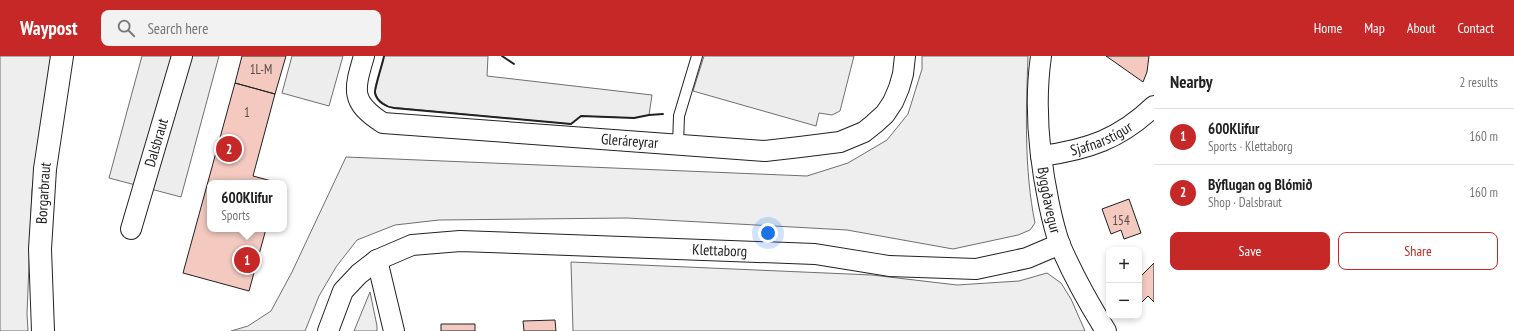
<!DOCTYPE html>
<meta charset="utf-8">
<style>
:root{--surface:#fff;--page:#f2f2f2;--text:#222;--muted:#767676;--line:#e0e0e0;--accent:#c62828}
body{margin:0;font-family:"PT Sans Narrow",sans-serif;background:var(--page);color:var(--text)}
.controls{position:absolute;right:12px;bottom:12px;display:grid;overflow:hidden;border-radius:8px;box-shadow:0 2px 6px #0003}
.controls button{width:36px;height:36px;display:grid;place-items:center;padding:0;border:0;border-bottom:1px solid var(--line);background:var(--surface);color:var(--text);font:20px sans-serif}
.you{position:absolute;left:768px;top:177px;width:14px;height:14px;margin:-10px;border:3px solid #fff;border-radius:50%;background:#1a73e8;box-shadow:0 0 0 6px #1a73e833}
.badge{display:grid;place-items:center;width:26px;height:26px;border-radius:50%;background:var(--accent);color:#fff;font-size:13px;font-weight:700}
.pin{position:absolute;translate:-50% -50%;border:2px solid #fff;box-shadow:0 1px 4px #0006}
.popup{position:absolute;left:207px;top:124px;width:80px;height:52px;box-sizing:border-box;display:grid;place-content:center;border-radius:8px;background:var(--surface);filter:drop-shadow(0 1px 3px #0005);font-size:13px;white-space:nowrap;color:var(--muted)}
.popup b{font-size:15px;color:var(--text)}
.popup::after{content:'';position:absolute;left:50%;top:100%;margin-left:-8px;border:8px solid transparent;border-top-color:var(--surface)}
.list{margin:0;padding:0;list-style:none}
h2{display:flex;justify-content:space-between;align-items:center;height:52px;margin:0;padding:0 16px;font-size:17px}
h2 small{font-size:13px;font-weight:400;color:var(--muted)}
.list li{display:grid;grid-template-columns:26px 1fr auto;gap:12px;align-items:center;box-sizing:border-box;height:56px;padding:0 16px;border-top:1px solid var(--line)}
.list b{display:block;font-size:15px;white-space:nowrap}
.list p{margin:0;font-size:13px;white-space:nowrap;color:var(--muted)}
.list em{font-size:13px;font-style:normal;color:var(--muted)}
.actions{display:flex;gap:8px;padding:12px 16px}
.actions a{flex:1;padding:9px 0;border:1px solid var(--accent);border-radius:8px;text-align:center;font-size:14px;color:var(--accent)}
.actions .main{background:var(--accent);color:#fff}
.icon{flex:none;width:22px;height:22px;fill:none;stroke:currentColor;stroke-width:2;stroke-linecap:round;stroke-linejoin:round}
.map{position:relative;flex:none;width:1154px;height:275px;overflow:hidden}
header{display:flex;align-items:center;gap:24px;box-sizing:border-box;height:56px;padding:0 20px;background:var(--accent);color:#fff}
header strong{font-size:19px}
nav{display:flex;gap:22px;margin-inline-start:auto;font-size:14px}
.search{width:280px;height:36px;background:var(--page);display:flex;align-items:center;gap:10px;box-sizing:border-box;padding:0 14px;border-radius:8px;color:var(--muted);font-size:15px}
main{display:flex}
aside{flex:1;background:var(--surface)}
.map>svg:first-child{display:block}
.green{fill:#eee;stroke:#6f6f6f}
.parking{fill:#ededed;stroke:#6f6f6f}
.building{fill:#f3c9c0;stroke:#222}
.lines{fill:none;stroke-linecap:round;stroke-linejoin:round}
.lane-casing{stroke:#222;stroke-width:12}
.street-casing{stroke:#222;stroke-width:22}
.secondary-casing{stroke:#222;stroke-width:24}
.lane{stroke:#fff;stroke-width:10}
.street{stroke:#fff;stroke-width:20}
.secondary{stroke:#fff;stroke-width:22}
.wall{stroke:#222;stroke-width:2}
.labels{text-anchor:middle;stroke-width:3;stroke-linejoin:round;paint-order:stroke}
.number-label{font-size:13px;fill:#564c4a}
.street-label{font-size:15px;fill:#222;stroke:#fff}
</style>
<header>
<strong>Waypost</strong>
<div class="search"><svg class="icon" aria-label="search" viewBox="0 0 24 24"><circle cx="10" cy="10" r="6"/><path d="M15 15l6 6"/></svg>Search here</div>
<nav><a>Home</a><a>Map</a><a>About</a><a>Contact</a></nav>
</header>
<main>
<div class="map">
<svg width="1154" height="275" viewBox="0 0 1154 275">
<rect width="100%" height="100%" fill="#fff"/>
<path class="green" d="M0,0H53L32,134L27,258L28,275H0Z
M922,0H1028C1026,55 1024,113 1035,167L1030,174L1018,179L953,193L847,174L627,162L439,164L395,169L357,184L336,211L319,240L305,275H231L248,270L271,255L292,216L346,101L807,120L848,107L887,84L908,58L922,13Z
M571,206L872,219L957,229L1019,225L1047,217L1061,227L1071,243L1085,275H573Z
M370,236L377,270V275H354Z"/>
<path class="parking" d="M142,0H219L181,141L109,122Z
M292,0H343L329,50L282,37Z
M384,0H488L487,20L652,39L649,59L634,62L581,60L571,68L389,51L378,43L375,36Z
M704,0H854L840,55L832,59L819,57L816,70L693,35Z"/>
<path class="building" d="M242,0H286L275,38L235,27Z
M1106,0H1149L1147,16L1143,26Z
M235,27L275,38L253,120L279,127H210V173H266L249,235L183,217Z
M1129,143L1141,177L1124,183L1121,174L1111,178L1102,153Z
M1154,207V246L1148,240L1139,249V222Z
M555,264L556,275H524L523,265Z
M441,268H475V275H441Z"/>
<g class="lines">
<defs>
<path id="lane" d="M678,88L679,60L697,0"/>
<g id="street">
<path id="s1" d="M364,0C354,34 350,46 383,67L765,95L800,91L840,86L864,76L874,68L885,58L893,46L899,32L903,18L905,0"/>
<path id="s2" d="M1041,0C1034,49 1039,100 1049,148C1052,162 1055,176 1060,189C1073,219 1089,248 1106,275"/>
<path id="s3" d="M1041,100C1087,94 1120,83 1154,50"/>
<path id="s4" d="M131,173L182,0"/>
<path d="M377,204L394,275"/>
<path id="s5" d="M328,275L343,235L359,218L377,204L412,189L460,185L815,198L889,210L976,213L1027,202L1060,188"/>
</g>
<g id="secondary">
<path id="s6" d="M43,275L40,193L45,113L62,0"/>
</g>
</defs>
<use href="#lane" class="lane-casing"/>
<use href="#street" class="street-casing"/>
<use href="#secondary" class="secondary-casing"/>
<use href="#lane" class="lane"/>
<use href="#street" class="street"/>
<use href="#secondary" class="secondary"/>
<path class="wall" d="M384,0C383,7 374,32 375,37C377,46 386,51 394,52L571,68L581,60L634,62L649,59L663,58
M502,0L514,8"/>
</g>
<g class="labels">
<g class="number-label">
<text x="261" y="18">1L-M</text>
<text x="247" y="61">1</text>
<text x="1121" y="169">154</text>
</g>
<g class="street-label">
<text dy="5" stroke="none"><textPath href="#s3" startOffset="63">Sjafnarstígur</textPath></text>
<text dy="5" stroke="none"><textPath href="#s1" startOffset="326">Gleráreyrar</textPath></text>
<text dy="5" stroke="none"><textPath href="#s4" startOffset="90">Dalsbraut</textPath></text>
<text dy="5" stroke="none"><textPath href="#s6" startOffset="138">Borgarbraut</textPath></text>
<text dy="5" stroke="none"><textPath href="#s2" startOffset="145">Byggðavegur</textPath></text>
<text dy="5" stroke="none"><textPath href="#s5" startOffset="435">Klettaborg</textPath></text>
</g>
</g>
</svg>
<div class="controls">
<button>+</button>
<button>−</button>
</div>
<div class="you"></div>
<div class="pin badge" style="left:247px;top:204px">1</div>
<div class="popup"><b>600Klifur</b>Sports</div>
<div class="pin badge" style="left:229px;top:93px">2</div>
</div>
<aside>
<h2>Nearby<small>2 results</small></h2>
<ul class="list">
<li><span class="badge">1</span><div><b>600Klifur</b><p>Sports · Klettaborg</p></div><em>160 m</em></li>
<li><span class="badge">2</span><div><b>Býflugan og Blómið</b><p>Shop · Dalsbraut</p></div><em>160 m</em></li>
</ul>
<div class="actions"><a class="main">Save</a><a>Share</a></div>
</aside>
</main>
